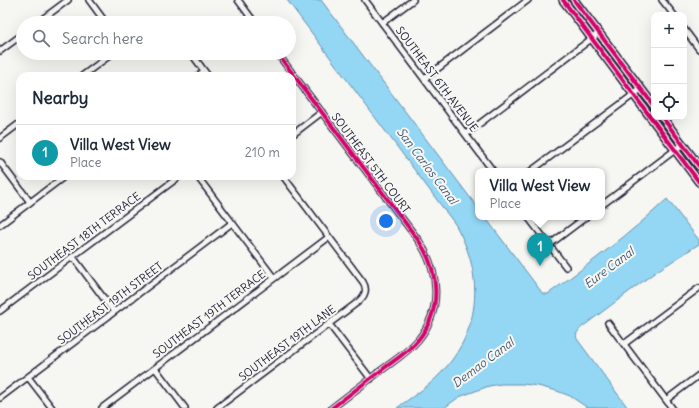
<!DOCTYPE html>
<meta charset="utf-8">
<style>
:root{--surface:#fff;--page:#f6f6f7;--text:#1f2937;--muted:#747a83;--line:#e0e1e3;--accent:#1a73e8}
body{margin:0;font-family:Delius,sans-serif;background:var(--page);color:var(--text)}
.controls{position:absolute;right:12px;top:12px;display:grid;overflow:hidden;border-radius:8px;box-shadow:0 4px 16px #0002}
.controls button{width:36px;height:36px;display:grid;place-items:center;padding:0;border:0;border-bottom:1px solid var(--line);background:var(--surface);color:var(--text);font:20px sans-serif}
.you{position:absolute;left:386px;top:221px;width:14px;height:14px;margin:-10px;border:3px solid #fff;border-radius:50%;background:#1a73e8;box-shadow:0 0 0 6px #1a73e833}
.badge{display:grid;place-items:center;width:26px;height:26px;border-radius:50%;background:var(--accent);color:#fff;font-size:13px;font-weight:700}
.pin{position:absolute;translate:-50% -33px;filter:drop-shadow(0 1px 2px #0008)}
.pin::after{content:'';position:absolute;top:21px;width:14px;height:12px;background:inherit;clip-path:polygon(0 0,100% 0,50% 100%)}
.popup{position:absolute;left:475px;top:168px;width:130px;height:52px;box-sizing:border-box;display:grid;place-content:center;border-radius:8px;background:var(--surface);filter:drop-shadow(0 1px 3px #0005);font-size:13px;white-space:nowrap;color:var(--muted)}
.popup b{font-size:15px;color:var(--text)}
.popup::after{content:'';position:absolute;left:50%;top:100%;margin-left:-8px;border:8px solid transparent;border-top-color:var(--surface)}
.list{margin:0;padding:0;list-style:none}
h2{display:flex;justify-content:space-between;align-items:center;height:52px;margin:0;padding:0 16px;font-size:17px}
h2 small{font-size:13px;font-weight:400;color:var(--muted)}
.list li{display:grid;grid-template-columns:26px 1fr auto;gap:12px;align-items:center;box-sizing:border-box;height:56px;padding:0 16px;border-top:1px solid var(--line)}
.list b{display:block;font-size:15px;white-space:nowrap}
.list p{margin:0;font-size:13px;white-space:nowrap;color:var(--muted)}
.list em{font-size:13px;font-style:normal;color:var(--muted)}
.icon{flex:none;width:22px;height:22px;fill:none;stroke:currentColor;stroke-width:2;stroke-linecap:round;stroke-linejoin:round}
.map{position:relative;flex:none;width:699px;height:408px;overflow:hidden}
.search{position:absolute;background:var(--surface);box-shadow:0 4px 16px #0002;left:16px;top:16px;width:280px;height:44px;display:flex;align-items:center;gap:10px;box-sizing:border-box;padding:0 14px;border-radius:22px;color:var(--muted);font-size:15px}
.panel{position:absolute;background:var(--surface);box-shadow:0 4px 16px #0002;left:16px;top:72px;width:280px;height:108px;border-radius:12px}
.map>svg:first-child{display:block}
.water{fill:#93d7f5;stroke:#668fab}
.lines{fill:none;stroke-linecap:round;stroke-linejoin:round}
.minor-casing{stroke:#22223b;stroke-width:8}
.tertiary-casing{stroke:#22223b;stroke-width:10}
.minor{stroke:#f6f6f2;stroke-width:5}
.tertiary{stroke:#f6f6f2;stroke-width:7}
.cycleway-casing{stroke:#f6f6f2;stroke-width:6}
.cycleway{stroke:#d6006c;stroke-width:4}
.labels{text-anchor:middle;stroke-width:4;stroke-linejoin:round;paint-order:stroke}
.street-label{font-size:11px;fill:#22223b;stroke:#f6f6f2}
.water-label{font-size:12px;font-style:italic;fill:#445873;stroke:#f6f6f2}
</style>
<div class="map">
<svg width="699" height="408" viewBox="0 0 699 408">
<rect width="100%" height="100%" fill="#f6f6f2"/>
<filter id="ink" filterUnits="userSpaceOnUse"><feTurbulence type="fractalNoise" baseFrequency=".025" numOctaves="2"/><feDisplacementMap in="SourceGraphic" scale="8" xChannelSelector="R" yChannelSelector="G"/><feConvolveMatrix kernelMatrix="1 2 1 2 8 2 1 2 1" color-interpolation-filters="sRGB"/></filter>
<g filter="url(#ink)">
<path class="water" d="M287,0H321L478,208V217H485L543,294H548C589,264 630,234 667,199L699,240V244L654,273L582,327C578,331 575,334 577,339L628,408H588L570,396L557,391L538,386L523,384H501L489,386L459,397L444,408H397C410,398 425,389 436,378C481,335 486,277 455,224Z"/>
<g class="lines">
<defs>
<path id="minor" d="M89,0L106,23
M238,0L255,23
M365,0L493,171
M662,0L674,15
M37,23L68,0
M153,23L161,21L167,23
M382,23L413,0
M684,29L699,49
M0,51L23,34
M191,53L208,76
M277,53L419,241C439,271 443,310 418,340C408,352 395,360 383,369C366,382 349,395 332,408
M82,76L113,53
M198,76L204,71
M424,79L528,0
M466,134L599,33
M292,135L322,112
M0,138L20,123
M0,162L30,202
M531,171L641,89
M197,176L274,278
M602,205L683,144
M528,217L566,267
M0,225L65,176
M549,245L586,217
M73,257L114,312
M0,311L180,176
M608,323L672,408
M329,324L371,379
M624,344L699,288
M155,368L185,408
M28,377L52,408
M0,398L232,223
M666,400L699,375
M102,408L329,237
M217,408L358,302C365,296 368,290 363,282L283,176"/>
<path id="tertiary" d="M563,0L699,182
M574,0L654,106
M662,117L699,166"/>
</defs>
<use href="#minor" class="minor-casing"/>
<use href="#tertiary" class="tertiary-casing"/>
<use href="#minor" class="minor"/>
<use href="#tertiary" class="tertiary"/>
<defs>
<path id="cycleway" d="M563,0L699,182
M574,0L654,106
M277,53L419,241C439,271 443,310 418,340C408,352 395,360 383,369C366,382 349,395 332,408
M662,117L699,166"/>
</defs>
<use href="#cycleway" class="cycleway-casing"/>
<use href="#cycleway" class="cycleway"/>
</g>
</g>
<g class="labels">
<g class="street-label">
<text transform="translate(437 79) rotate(53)" y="4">SOUTHEAST 6TH AVENUE</text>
<text transform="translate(371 163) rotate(53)" y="4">SOUTHEAST 5TH COURT</text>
<text transform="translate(84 236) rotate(-37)" y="4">SOUTHEAST 18TH TERRACE</text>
<text transform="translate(110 303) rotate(-37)" y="4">SOUTHEAST 19TH STREET</text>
<text transform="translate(209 314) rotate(-37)" y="4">SOUTHEAST 19TH TERRACE</text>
<text transform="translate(287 343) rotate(-37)" y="4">SOUTHEAST 19TH LANE</text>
</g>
<g class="water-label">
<text transform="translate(427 166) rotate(53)" y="4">San Carlos Canal</text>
<text transform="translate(609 268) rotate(-37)" y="4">Eure Canal</text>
<text transform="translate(483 363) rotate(-37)" y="4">Demao Canal</text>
</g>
</g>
</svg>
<div class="controls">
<button>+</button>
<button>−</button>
<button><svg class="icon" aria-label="locate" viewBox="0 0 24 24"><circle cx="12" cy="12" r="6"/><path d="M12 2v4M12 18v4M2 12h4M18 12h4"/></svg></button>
</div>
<div class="you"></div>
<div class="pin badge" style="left:540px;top:266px;background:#0f9aa8">1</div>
<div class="popup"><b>Villa West View</b>Place</div>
<div class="search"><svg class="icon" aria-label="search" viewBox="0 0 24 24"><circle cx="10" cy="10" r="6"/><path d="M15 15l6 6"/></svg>Search here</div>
<section class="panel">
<h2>Nearby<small></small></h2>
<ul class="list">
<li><span class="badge" style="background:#0f9aa8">1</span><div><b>Villa West View</b><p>Place</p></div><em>210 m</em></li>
</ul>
</section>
</div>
